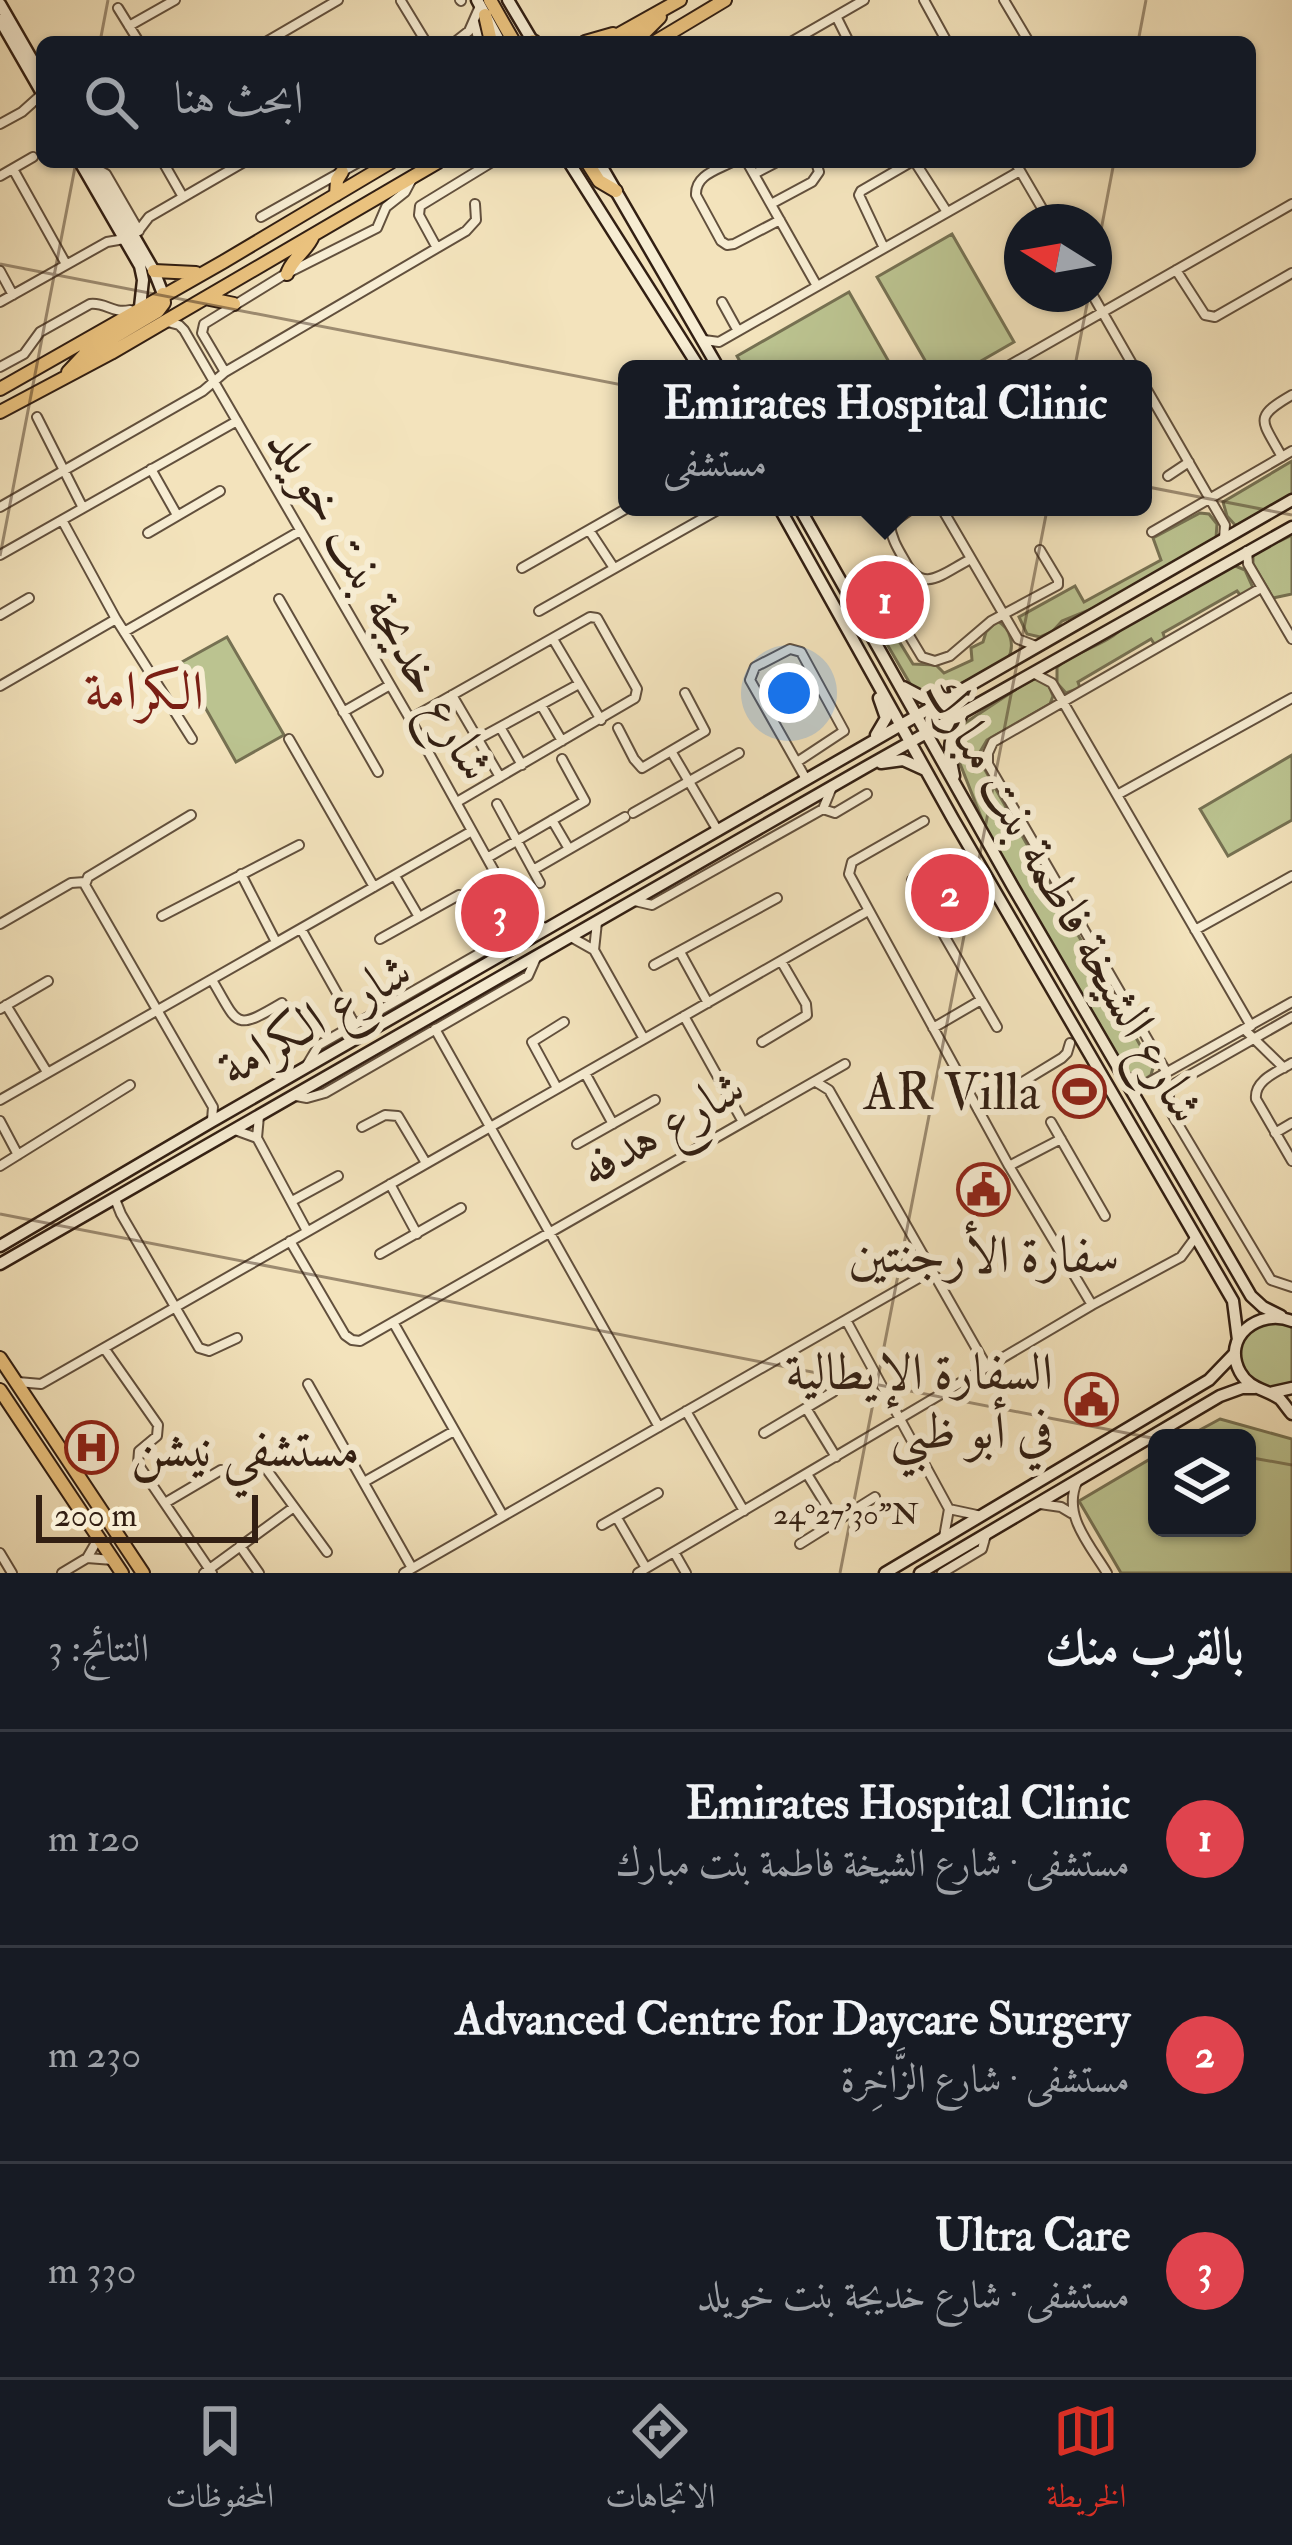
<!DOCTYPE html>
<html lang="ar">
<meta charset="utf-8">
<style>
:root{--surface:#171b24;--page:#20242c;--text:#f1f3f6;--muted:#9ea1a6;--line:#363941;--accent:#d93025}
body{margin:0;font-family:"IM FELL Double Pica",Amiri,serif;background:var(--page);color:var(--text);direction:rtl}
.controls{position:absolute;right:36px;bottom:36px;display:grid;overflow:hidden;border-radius:18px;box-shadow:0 3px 9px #0004}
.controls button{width:108px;height:108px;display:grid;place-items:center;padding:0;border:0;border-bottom:3px solid var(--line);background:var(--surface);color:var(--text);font:60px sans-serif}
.compass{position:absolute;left:1004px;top:204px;width:108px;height:108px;border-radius:50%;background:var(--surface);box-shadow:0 3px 9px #0004;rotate:281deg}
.scale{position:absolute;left:36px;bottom:30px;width:222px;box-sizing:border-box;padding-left:12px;border:6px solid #321f13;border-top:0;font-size:33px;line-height:42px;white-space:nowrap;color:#321f13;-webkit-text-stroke:9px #f7edd3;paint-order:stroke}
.you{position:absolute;left:789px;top:693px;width:42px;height:42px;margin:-30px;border:9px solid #fff;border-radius:50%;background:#1a73e8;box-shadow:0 0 0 18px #1a73e833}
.badge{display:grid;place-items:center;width:78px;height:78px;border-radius:50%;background:var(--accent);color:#fff;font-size:39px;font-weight:700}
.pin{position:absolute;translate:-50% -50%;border:6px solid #fff;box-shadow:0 3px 12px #0006}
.popup{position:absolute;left:618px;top:360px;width:534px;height:156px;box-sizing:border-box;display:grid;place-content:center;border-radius:18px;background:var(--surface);filter:drop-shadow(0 3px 9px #0005);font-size:39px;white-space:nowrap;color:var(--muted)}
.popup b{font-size:45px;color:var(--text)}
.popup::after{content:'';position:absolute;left:50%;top:100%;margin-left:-24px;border:24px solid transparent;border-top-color:var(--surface)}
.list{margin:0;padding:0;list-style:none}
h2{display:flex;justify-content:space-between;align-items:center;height:156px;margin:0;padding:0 48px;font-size:51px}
h2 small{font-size:39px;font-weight:400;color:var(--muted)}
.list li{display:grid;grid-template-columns:78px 1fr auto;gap:36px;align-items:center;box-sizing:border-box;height:216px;padding:0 48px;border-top:3px solid var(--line)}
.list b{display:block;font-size:45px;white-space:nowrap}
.list p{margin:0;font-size:39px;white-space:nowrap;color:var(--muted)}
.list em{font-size:39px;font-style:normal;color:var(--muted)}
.icon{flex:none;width:66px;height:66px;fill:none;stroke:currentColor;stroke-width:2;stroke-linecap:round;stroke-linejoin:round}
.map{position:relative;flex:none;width:1292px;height:1573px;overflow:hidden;direction:ltr}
.search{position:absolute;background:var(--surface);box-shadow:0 3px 9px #0004;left:36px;right:36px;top:36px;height:132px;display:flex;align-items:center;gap:30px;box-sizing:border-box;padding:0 42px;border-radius:18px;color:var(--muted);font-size:45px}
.sheet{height:804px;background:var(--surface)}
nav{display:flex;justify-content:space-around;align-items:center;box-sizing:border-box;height:168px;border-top:3px solid var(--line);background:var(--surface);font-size:33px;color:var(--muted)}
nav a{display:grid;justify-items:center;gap:6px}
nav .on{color:var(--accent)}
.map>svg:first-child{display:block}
.green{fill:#bbc390;stroke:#767152;stroke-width:3}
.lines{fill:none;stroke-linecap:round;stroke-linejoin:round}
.street-casing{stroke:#62503d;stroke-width:12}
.secondary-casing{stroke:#321f13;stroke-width:15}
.primary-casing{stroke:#321f13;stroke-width:16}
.street{stroke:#f7edd3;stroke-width:8}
.secondary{stroke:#f7edd3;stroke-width:10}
.primary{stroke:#eac27e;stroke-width:12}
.ticks{fill:none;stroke:#321f13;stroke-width:3;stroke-opacity:0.45}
.labels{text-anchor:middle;stroke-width:12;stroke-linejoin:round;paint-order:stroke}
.street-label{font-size:51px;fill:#321f13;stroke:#f7edd3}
.poi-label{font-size:51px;fill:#321f13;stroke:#f7edd3;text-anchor:end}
.neighbourhood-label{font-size:54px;fill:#7a1f14;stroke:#f7edd3}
.ticks-label{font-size:30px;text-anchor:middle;fill:#321f13;stroke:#f7edd3;stroke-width:12;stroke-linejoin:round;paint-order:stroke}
</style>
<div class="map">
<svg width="1292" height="1573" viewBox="0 0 1292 1573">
<rect width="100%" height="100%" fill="#f3e3bc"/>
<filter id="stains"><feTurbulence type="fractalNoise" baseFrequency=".00167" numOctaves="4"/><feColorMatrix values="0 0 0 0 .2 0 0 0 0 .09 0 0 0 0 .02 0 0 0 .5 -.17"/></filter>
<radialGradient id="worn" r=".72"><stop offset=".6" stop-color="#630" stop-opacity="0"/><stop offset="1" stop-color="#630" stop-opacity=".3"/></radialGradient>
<path class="green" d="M952,234L1014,342L967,369H930L877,277Z
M849,292L893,369H744L737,356Z
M1292,461V497L1243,524L1235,525L1227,516L1223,502Z
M1200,513L1209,514L1217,524L1216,538L1099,606L1062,621L1052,632L1040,637L1027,634L1019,617L1075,586L1084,602L1161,560L1153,538Z
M1292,535V594L1273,598L1253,564V554L1274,539L1280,541Z
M1233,565L1245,570L1253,588L1241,596L1237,591L1163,633L1165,639L1155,645L1151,639L1078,682L1080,688L1066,693L1057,683V667C1078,649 1108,646 1126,624Z
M886,620L913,664L936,665L944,673L972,660L971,648L983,642L986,632L997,621C1011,628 1015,646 1008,659C979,673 944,701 912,687L877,627Z
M227,637L284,735L236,762L180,663Z
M1036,678L1049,686L1053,696L1050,704L987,740L980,752V761L1153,1068L1151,1075L1144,1080L1124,1075L987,832L955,751L959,727L1021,686Z
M1292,755V820L1228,856L1200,809Z
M1264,1322L1285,1323L1292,1326V1383C1286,1385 1279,1388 1272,1388C1247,1388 1230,1354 1247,1335C1252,1329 1258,1326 1264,1322Z
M1220,1419L1292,1439V1573H1121L1079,1501L1157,1455V1528H1247V1438H1185Z"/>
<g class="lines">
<defs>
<path id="street" d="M460,0L461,1
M924,0L947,42
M1004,0L1029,42
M401,1L426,42
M118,8L139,42
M836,16L849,42
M474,22L479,42
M129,26L175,0
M266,42L338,0
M455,42L469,31L480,6
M791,42L864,0
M0,124L22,112L41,95
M163,162L183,197
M732,162C717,170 695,175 696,195L721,241L727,245L734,244L780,220
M747,162L817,286
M915,162L947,212
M1015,162L1050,222
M95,168L106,174L139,231
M13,169L66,264
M754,174L777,162
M0,176L33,157
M771,204L812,182L819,172L816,162
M261,217L359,162
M139,230L149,217L244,162
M437,248L419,215L420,206L492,162
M884,248L859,195L861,191L911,162
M1176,270L1205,315L1215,317L1292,273
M0,271L13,295
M1092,294L1135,369
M0,302L107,242L124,239
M722,302L738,331
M164,321L179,325L184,330L410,719L518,914L521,944
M704,340L719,342L1020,171
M0,367L24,354L40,332L90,304C106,302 112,314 130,310
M1003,369L1292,204
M225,372L202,333L204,324L282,276L377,228L386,207L405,192L413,177
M1143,383L1225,525L1224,538
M37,417L83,508
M1282,457C1262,420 1252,418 1292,395
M151,469L177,515
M1168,476L1189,462
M0,507L203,391L225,372L466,231L476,220L475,204
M914,507L890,524C891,538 898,549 905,561C923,596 944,572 971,559
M941,507L1018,639L1036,646
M62,520L116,619L192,739
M589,530L614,568
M1152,532L1292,451
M148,533L220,491
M1247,551L1248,564L1292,639
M0,555L237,421
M522,568L629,507
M279,599L378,772
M539,611L723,507
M0,615L29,598
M901,622L922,657L935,661L950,656L991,621L1058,585V580L1040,550
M124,632L300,531
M553,639L601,720
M1033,673L1052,683L1251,1026
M0,686L116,619
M452,695L500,777
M541,705L562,741
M343,712L390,685
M410,719L590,617L597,618L637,689L635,698L457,802
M500,727L522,765
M618,728L634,759L642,768L705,731L685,693
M289,739L374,887
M478,739L579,684
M671,751L718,831
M797,762L844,731L801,652L790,649L755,667L750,680L806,779
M1117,795L1292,698
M497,804L540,883
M823,809L835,813L867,794
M633,813L739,753
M191,815L88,877L85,885L213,1107L212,1120
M552,820L569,849
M924,821L852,862L849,874L1009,1166L1092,1305
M487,858L585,801L562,759
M533,870L625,817
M241,874L276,942
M395,876L419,917
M912,880L997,1027
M635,901L652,905L823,809L832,787
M519,914L547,929
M162,916L299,845
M0,924L71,883L85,882
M301,929L355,1025
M1195,930L1292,876
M571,937L594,950L597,922
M380,939L459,895
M594,950L644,1039
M680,952L708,1003
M654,965L777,898
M212,980C239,1025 233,1032 282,1003
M6,1005L47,1072
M0,1009L48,981
M684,1016L743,1122
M1292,1017L1176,1083L1169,1093V1109L1271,1280L1292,1287
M933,1028L981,1000
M435,1029L659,1427
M1245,1030L1284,1068
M762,1042L807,1015L806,1004L781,961
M1292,1063C1277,1072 1254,1080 1256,1099L1292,1161
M307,1065L319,1045L496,944L511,949
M585,1073L613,1124
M1167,1073L988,764V753L993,742L1261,588
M1124,1076L1146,1084L1292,1002
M816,1082L829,1090L987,1367
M557,1088L532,1042L564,1022
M296,1096L307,1098L325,1093L528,976L536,958
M0,1100L472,831
M978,1109L1062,1058L1067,1053L1070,1043
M259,1116L257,1138L307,1231
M0,1121L18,1155
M1051,1122L1105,1216
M362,1127L385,1115L398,1116L426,1163
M235,1130L257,1138
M1275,1133L1292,1123
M577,1144L655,1100
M0,1166L130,1085
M1009,1166L1061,1139
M390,1184L417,1234
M115,1199L121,1214L199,1348L209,1351L237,1338
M292,1201L338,1176
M290,1241L345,1335L352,1340L360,1341L845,1064
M380,1254L461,1208
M846,1320L949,1509L944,1537
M393,1322L503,1516
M104,1348L158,1425L157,1436L139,1451L138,1464L212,1573
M18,1382L41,1384L868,911
M308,1384L412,1568
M806,1408L836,1457
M686,1411L744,1511
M764,1433L833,1392
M267,1470L327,1552
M807,1474L836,1521
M364,1482L454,1431
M1077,1482C1062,1515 1090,1545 1107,1573
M165,1503L221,1470
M1040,1504L1061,1507L1071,1513
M949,1509L977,1515
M617,1518L646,1568
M602,1525L658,1493
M800,1544L875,1497
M240,1546L259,1573
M674,1552L686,1573
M0,1553L12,1573
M87,1558L113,1560
M62,1573L87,1558L98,1539
M204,1573L294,1507
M404,1573L931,1271
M638,1573L1092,1305L1181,1257L1195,1238
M942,1573L982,1549L986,1535"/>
<path id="secondary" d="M477,0L500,42
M508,0L533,42
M0,4L42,77
M0,20L42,93V103
M80,162L140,266L143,280L140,307
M91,162L154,271L163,294
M569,162L700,369
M599,162L719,369
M779,507L953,819L1233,1301L1238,1340
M799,507L1013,887L1251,1296L1263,1307L1281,1316
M903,687L924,698L947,696
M876,735L886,718L879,698
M881,763L903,760L925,770
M954,776C948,750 948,737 962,714
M0,1246L211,1122L1292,500
M0,1264L866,767L1292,527
M1292,1321C1259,1308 1221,1337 1240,1372C1249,1389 1266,1389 1280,1399C1283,1402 1289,1411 1292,1414
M1270,1393L1292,1388
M885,1573L1209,1380L1235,1353
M920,1573L1220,1396L1242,1388H1255"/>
<path id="primary" d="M490,0L514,42
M485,15L491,42
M533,41L535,42
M585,42L613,34
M605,42L680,0
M627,42L645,32L660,17
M655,42L725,0
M587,162L599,181L616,191
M336,195L337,180L342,172
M154,271L196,273
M287,274C292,258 307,251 313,236
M205,298L234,304
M68,372L84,355L158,311L164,303L163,294
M0,389L223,262L391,162
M0,412L111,353L438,162
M0,1358L143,1573
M0,1390L122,1573"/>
</defs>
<use href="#street" class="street-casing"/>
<use href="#secondary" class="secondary-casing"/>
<use href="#primary" class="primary-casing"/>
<use href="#street" class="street"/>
<use href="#secondary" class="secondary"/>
<use href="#primary" class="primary"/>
</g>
<path class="ticks" d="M100,42L108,0M1138,42L1146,0M0,264L1292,515M1094,267L1114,162M0,556L76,162M0,1214L1157,1439M1247,1457L1292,1465M840,1573L1089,294"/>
<defs>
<symbol id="stadium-ring" viewBox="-11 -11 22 22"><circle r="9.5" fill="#f7edd3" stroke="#8f2418" stroke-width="1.5"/><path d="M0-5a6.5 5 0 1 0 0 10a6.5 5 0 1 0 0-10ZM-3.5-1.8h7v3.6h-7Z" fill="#8f2418"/></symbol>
<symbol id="civic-ring" viewBox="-11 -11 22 22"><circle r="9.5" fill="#f7edd3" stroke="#8f2418" stroke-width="1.5"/><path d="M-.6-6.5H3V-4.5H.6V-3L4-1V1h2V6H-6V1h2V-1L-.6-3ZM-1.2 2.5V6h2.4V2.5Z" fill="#8f2418"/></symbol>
<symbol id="hospital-ring" viewBox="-11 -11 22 22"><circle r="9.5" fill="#f7edd3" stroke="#8f2418" stroke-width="1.5"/><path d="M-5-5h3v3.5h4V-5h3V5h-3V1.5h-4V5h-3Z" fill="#8f2418"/></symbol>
</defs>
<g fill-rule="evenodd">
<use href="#stadium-ring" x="1050" y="1062" width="59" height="59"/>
<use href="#civic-ring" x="954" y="1160" width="59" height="59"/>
<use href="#civic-ring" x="1062" y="1370" width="59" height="59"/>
<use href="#hospital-ring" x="62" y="1418" width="59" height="59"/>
</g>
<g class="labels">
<g class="street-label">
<text transform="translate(383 603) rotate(60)" y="18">شارع خديجة بنت خويلد</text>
<text transform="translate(1066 899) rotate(60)" y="18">شارع الشيخة فاطمة بنت مبارك</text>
<text transform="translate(314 1018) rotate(-30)" y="18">شارع الكرامة</text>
<text transform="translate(661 1127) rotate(-30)" y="18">شارع هدفه</text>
</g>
<g class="poi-label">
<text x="1040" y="1109">AR Villa</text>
<text x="984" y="1272" text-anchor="middle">سفارة الأرجنتين</text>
<text x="1053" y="1389">السفارة الإيطالية<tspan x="1053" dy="59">في أبو ظبي</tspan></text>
<text x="131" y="1466" text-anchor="start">مستشفي نيشن</text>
</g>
<g class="neighbourhood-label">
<text x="144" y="709">الكرامة</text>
</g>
</g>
<g class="ticks-label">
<text x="846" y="1524">24°27'30"N</text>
</g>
<rect width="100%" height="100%" filter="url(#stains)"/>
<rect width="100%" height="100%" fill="url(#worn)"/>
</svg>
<div class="controls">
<button><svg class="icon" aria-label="layers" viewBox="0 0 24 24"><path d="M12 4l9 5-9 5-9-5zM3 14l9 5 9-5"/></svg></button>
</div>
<svg class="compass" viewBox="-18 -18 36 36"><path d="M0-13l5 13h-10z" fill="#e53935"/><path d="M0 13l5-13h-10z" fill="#9ea1a6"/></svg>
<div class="scale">200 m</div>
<div class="you"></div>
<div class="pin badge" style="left:885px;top:600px;background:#e0444e">1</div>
<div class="popup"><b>Emirates Hospital Clinic</b>مستشفى</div>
<div class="pin badge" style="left:950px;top:893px;background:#e0444e">2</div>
<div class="pin badge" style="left:500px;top:913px;background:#e0444e">3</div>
<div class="search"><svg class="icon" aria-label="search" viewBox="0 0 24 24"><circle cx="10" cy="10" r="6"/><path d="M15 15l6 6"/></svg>ابحث هنا</div>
</div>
<section class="sheet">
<h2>بالقرب منك<small>النتائج: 3</small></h2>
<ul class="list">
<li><span class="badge" style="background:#e0444e">1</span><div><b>Emirates Hospital Clinic</b><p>مستشفى · شارع الشيخة فاطمة بنت مبارك</p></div><em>120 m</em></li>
<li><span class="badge" style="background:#e0444e">2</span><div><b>Advanced Centre for Daycare Surgery</b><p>مستشفى · شارع الزَّاخِرة</p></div><em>230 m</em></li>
<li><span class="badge" style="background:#e0444e">3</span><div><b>Ultra Care</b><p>مستشفى · شارع خديجة بنت خويلد</p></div><em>330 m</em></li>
</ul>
</section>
<nav>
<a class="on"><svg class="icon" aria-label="map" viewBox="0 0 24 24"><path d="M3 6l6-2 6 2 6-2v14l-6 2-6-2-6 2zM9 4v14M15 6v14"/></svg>الخريطة</a>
<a><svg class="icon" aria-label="directions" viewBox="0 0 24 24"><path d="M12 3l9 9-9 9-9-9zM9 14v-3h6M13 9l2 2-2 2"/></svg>الاتجاهات</a>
<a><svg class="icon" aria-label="saved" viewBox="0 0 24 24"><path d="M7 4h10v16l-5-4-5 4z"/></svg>المحفوظات</a>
</nav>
